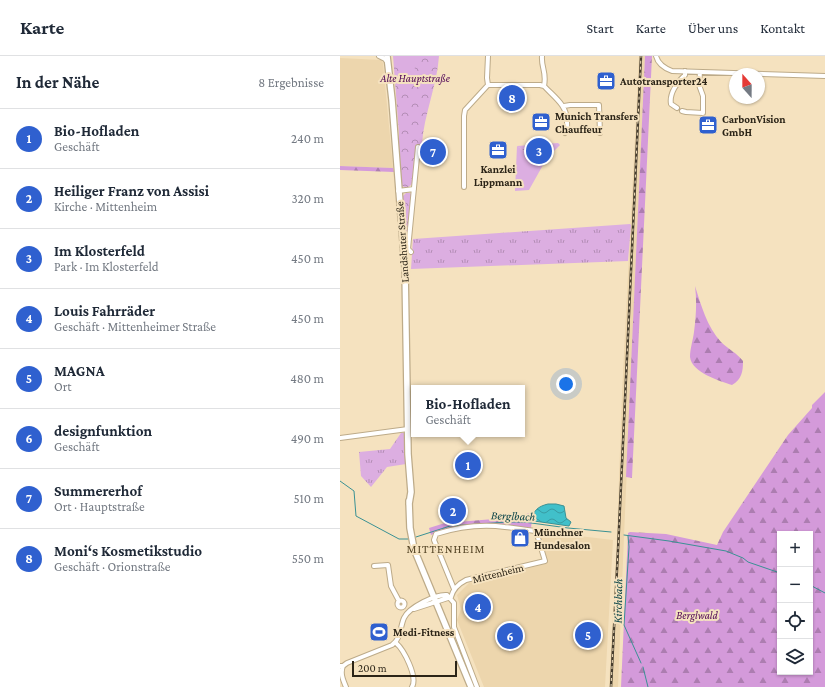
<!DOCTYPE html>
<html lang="de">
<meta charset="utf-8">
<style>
:root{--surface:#fff;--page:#f6f6f7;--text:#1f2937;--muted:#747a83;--line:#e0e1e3;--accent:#2f60cf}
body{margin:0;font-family:"Crimson Pro",serif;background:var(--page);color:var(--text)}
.controls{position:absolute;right:12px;bottom:12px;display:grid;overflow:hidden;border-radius:0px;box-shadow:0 1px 3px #0004}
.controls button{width:36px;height:36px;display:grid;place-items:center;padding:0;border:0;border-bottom:1px solid var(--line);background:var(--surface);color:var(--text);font:20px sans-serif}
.compass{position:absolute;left:389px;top:12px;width:36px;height:36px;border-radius:50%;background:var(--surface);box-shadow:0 1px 3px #0004;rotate:339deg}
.scale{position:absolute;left:12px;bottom:10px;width:105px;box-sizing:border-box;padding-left:4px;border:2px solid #2b2417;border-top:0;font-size:11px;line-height:14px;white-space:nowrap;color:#2b2417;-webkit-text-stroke:3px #f5e2bf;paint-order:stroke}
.you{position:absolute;left:226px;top:328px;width:14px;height:14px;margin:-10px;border:3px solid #fff;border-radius:50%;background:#1a73e8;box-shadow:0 0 0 6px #1a73e833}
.badge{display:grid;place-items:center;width:26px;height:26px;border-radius:50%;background:var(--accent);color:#fff;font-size:13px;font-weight:700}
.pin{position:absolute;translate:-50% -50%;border:2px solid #fff;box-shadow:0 1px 4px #0006}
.popup{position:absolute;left:71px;top:329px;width:114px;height:52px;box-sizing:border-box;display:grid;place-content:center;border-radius:0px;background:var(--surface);filter:drop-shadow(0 1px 3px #0005);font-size:13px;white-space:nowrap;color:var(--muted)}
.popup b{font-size:15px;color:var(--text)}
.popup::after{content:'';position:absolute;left:50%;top:100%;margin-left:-8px;border:8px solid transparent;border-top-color:var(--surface)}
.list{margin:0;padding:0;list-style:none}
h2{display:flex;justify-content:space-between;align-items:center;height:52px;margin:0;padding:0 16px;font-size:17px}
h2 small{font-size:13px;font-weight:400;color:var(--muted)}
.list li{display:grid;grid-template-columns:26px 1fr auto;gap:12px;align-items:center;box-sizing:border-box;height:60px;padding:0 16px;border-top:1px solid var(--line)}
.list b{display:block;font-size:15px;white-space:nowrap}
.list p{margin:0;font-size:13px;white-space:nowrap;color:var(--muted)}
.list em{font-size:13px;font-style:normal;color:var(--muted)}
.icon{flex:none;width:22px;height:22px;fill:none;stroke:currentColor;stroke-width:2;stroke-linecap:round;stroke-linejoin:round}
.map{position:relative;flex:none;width:485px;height:631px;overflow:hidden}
header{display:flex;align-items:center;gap:24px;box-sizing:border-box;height:56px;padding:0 20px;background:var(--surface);border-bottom:1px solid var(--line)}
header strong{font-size:19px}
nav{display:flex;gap:22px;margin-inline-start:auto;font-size:14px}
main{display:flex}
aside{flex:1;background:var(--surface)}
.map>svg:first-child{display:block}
.built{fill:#edd6ad}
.grass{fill:url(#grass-tufts)}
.forest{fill:url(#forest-firs);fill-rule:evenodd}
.park{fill:url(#park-crowns)}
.pitch{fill:#dcaee1}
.water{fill:url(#water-waves);stroke:#3a9194}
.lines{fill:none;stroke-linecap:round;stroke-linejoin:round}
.stream{stroke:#3a9194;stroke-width:1}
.street-casing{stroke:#bdab89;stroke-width:6}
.secondary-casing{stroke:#bdab89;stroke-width:8}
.street{stroke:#fff;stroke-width:4}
.secondary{stroke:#fff;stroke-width:5.5}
.rail-casing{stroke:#453c2d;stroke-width:2.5}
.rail{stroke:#f5e2bf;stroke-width:1;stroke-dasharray:3;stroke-linecap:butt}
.labels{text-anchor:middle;stroke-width:4;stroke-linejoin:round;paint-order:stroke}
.park-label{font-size:11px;font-style:italic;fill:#4d0355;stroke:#f5e2bf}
.poi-label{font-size:11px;font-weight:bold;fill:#2b2417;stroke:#f5e2bf;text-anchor:start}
.street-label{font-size:11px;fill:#2b2417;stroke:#f5e2bf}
.water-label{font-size:12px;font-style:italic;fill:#0c4549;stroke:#f5e2bf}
.neighbourhood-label{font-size:12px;letter-spacing:1px;fill:#534324;stroke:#f5e2bf}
</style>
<header>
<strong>Karte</strong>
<nav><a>Start</a><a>Karte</a><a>Über uns</a><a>Kontakt</a></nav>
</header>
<main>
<aside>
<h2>In der Nähe<small>8 Ergebnisse</small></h2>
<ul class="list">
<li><span class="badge">1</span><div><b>Bio-Hofladen</b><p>Geschäft</p></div><em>240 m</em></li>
<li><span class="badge">2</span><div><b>Heiliger Franz von Assisi</b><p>Kirche · Mittenheim</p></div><em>320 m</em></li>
<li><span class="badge">3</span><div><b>Im Klosterfeld</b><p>Park · Im Klosterfeld</p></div><em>450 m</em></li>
<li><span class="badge">4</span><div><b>Louis Fahrräder</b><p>Geschäft · Mittenheimer Straße</p></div><em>450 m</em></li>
<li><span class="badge">5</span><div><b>MAGNA</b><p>Ort</p></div><em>480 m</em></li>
<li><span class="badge">6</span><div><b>designfunktion</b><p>Geschäft</p></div><em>490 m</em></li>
<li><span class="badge">7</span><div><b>Summererhof</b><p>Ort · Hauptstraße</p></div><em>510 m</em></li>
<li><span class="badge">8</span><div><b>Moni‘s Kosmetikstudio</b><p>Geschäft · Orionstraße</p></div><em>550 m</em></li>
</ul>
</aside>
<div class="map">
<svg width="485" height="631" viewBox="0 0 485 631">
<defs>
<pattern id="grass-tufts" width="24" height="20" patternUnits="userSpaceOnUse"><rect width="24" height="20" fill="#dcaee1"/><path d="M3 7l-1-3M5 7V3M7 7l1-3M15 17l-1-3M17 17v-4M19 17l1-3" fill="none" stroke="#b38db5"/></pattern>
<pattern id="forest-firs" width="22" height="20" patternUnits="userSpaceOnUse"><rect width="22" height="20" fill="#d49ada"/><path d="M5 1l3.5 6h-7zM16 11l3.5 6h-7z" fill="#ac7db0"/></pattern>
<pattern id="park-crowns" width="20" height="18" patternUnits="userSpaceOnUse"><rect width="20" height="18" fill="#dcaee1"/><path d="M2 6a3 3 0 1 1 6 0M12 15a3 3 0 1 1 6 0" fill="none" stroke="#b38db5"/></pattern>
<pattern id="water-waves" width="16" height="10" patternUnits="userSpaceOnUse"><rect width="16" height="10" fill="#41c0ca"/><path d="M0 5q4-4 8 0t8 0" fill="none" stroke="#379ca3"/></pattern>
</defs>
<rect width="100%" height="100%" fill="#f5e2bf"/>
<path class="built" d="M299,0H305L284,480L278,631H269L277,480L282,338Z
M0,2L41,4L43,7L53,112L0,110Z
M197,475L273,484L265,631H144L117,564L121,553L117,539L129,527L205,508Z"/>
<path class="grass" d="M290,168L291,169L288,205L71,213L73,183Z
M61,377H66V408L47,411L31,431L21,420L19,396L50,393Z"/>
<path class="forest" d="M305,0H312L292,422L286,421Z
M0,110L53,112L54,116L0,114Z
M355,230C361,249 367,271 381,286C388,293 397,297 403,305C403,315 402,323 392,329C380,325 352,317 350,301C350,293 353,284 354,276C356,261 357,245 355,230Z
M485,336V631H281L288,477L290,476L326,478L377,489L383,476L448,379L472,352V349ZM440,478H470V616H440Z
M193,455L191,472L157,469L102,474L91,479L89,472L105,467L154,463H176Z"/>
<path class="park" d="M53,0H99C97,30 84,58 82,88L76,92L73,125L71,129L67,132L62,130L59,125L58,101L59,78Z
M218,87L220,89L210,99L203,109L177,90Z
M66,137H70L72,140L67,188H65L62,141Z"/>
<path class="pitch" d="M57,0H74L75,15L59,16Z
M177,90L203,109L189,134L175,135Z"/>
<path class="water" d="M208,448H216L224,450L226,462L231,466L229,470L194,465C191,455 199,450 208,448Z"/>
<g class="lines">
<path class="stream" d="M0,425L14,435L16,460L59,483H68
M284,479L329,485L386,495L403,502L408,506L440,517
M288,480L289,491L284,569L301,607
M76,481L110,470L168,466H184L228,472L271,476
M470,529L485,537
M303,611L308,631"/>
<defs>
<path id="street" d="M39,0L45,3L48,7
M148,0L147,22L148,29
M202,0C201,12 207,16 204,30
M316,0C318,8 324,12 332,15L485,20
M148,29H200L204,30
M204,30C214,41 227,49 227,65C227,70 228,73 225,77
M224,50L230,49H259L260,77
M337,52L331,48C329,38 337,26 345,19V15
M342,55L346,56L363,57V40L359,29L360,16
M124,131V60L125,54L148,29
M58,135L74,133
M71,196L68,193L78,91
M0,382L68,373
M34,510L48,509L51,530L59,545
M114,533L94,484L96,478C118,471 142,468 165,471C175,472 186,474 196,475L205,505
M111,541C113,533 118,528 126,524L205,505
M57.5 548a3.5 3.5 0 1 1 7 0a3.5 3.5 0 1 1-7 0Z
M74,553L111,541
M56,587C64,594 78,621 72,631
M0,610H3L7,607L52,589C61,583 60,571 64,562C69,551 96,538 107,539L114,547V571L137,631
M3,610C0,617 3,624 6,631"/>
<path id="secondary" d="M47,0L52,44L65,212L68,398L71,436L69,448
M69,445L70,472L74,493L131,631"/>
</defs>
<use href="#street" class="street-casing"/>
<use href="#secondary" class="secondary-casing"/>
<use href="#street" class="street"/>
<use href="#secondary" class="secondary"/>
<defs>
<path id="rail" d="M271,631L278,494L301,0"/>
</defs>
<use href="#rail" class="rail-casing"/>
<use href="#rail" class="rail"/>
</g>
<defs>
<symbol id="office-square" viewBox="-11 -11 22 22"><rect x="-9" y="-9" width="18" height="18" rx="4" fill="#2f60cf" stroke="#f5e2bf"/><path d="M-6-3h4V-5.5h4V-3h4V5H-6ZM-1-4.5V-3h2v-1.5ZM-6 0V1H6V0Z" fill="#fff"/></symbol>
<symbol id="shop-square" viewBox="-11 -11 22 22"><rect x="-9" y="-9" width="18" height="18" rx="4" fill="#2f60cf" stroke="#f5e2bf"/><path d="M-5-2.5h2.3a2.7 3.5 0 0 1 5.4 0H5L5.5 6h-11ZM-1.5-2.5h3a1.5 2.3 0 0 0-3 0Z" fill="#fff"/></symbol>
<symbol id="stadium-square" viewBox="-11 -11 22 22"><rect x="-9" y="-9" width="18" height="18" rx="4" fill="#2f60cf" stroke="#f5e2bf"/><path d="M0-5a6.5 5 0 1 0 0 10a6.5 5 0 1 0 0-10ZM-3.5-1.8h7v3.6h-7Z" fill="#fff"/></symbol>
</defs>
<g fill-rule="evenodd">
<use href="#office-square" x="255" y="14" width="22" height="22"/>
<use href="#office-square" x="190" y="55" width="22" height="22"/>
<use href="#office-square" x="357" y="58" width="22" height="22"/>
<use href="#office-square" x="147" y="83" width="22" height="22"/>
<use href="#shop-square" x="169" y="471" width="22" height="22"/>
<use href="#stadium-square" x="28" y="565" width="22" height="22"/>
</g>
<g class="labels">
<g class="park-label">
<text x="75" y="26">Alte Hauptstraße</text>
<text x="357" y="563">Berglwald</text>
</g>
<g class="poi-label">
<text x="280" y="29">Autotransporter24</text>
<text x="215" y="64">Munich Transfers<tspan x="215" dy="13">Chauffeur</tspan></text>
<text x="382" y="67">CarbonVision<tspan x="382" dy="13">GmbH</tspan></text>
<text x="158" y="117" text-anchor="middle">Kanzlei<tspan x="158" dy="13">Lippmann</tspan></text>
<text x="194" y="480">Münchner<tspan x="194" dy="13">Hundesalon</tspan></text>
<text x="53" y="580">Medi-Fitness</text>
</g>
<g class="street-label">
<text transform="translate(62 186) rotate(-94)" y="4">Landshuter Straße</text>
<text transform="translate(158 517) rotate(-14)" y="4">Mittenheim</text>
</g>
<g class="water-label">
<text transform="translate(173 460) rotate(2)" y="4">Berglbach</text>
<text transform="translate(278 545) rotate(-89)" y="4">Kirchbach</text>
</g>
<g class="neighbourhood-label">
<text x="106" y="497">MITTENHEIM</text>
</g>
</g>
</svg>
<div class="controls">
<button>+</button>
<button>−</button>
<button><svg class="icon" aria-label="locate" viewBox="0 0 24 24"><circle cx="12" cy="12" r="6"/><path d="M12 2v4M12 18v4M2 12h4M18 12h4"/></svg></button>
<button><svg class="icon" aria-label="layers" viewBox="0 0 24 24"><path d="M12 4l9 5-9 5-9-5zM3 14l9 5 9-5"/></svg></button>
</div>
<svg class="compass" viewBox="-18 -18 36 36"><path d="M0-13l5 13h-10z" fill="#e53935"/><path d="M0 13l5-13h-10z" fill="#747a83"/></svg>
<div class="scale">200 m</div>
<div class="you"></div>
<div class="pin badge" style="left:128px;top:409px">1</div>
<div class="popup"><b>Bio-Hofladen</b>Geschäft</div>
<div class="pin badge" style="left:113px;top:455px">2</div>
<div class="pin badge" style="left:199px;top:95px">3</div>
<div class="pin badge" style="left:138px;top:551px">4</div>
<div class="pin badge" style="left:248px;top:579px">5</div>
<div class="pin badge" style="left:170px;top:580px">6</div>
<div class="pin badge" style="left:93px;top:96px">7</div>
<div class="pin badge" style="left:172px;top:42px">8</div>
</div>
</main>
